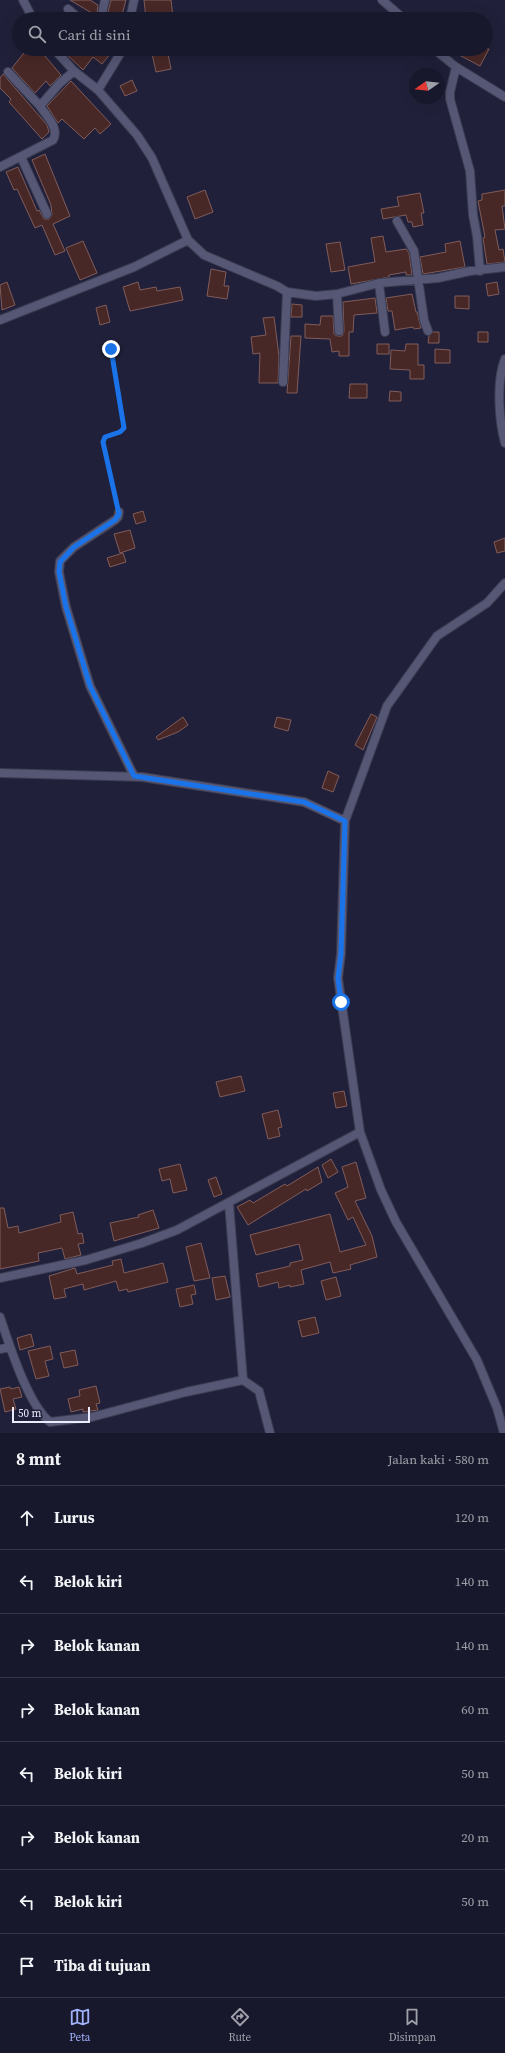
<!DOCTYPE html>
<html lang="id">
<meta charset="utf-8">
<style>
:root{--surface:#18182c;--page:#212134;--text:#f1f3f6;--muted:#9fa0a9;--line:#363748;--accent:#a3b2fd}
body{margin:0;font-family:"Source Serif 4",serif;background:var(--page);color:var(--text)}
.compass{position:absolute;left:409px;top:68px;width:36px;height:36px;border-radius:50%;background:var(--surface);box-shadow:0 4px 16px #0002;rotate:256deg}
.scale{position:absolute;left:12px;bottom:10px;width:78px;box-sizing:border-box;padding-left:4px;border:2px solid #eaebfd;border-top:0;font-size:11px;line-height:14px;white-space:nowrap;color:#eaebfd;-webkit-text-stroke:3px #20203a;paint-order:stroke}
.stop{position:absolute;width:12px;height:12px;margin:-9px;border:3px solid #1a73e8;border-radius:50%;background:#fff}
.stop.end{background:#1a73e8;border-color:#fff;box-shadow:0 1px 4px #0008}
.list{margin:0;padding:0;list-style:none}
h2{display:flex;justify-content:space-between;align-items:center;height:52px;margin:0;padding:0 16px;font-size:17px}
h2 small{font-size:13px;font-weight:400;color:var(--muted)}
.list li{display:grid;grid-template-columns:26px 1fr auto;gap:12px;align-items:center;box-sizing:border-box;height:64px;padding:0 16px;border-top:1px solid var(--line)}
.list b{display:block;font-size:15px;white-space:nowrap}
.list em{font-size:13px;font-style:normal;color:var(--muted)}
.icon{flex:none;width:22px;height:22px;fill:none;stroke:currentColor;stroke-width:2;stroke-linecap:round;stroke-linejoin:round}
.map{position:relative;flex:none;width:505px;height:1433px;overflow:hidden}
.search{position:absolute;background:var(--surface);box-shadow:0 4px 16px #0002;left:12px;right:12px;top:12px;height:44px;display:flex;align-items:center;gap:10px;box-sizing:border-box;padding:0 14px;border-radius:22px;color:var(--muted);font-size:15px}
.sheet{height:564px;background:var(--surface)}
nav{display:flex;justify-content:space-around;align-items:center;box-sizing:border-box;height:56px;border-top:1px solid var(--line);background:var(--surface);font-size:11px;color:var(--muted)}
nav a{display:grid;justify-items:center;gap:2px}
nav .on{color:var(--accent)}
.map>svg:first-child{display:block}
.building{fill:#482827;stroke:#805c5a}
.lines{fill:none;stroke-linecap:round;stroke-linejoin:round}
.street-casing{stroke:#3b3b51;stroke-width:10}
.path{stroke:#7f7f95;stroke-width:2;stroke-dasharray:3 3;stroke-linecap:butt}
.street{stroke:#555774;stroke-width:8}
.route{stroke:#1a73e8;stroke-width:5}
</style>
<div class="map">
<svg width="505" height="1433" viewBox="0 0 505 1433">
<rect width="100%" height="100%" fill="#20203a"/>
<path class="building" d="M70,0H90L98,5L97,13L95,15Z
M111,0H126L121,19L107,16Z
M144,0H171L173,17L165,19H146Z
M27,49H39L61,75L50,86L46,81L35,93L12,68Z
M61,49H106L111,53L102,64L93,57L83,70Z
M151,49H162L164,55L168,54L171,69L156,72Z
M462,49H489L480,66L459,55Z
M3,74L47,125L49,132L42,139L9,102L11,99L0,88V78Z
M132,80L137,91L125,96L120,86Z
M71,81L111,124L100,134L95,128L84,139L62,119L58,123L47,106Z
M45,154L70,216L53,224L65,251L55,255L42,225L35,228L17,189L14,190L6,172L18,167L37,211L39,210L44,219H49L52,215L51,205L32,160Z
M205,190L213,212L195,219L187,197Z
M505,190V206H502L505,229L495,230L499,250L503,249L505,262L487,264L483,238L485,237L478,201L482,200V194Z
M420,193L424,213H421L423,225L413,227L412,222H408L406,215L383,219L381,209L399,206L397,197Z
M383,236L386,252L406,249L409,253L412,275H406V272L389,275V277L351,284L348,267L375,262L371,238Z
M83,241L97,273L80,280L66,248Z
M460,241L465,267L423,274L420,257L446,252L445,244Z
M340,242L345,270L331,272L326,244Z
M211,269L226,272L224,286H229L227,299L207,296Z
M7,282L15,305L2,310L0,285Z
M138,282L140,290L156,287L157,291L180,287L183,300L130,311L123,287Z
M497,282L499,294L488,296L486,284Z
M412,294L416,312H417L421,328L414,329L413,327L395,330L392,311H388L386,298Z
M455,296H469V309L455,308Z
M375,298L377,313L354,315L353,332H349V356H339V351L332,352L330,339L305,338V324L320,325L321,316H333L334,334L337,336H342L344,331L343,302Z
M292,304L302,305V317H291Z
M106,305L110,322L100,325L96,308Z
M274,317L279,356L278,383H259L260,353L253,354L251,337L266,335L263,318Z
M433,332H439V343H428L429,336Z
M478,332H488V342H478Z
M291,336H301L297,393H287Z
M377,344H389V354H377Z
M406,344H418V365H424V379H410V370L390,369L391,350L405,351Z
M435,349L450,350V363H435Z
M350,384H367V398H349Z
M390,391L401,392V401H389Z
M143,511L146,521L136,524L133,514Z
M130,530L135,548L120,553L114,534Z
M505,538V551L497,553L494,542Z
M123,553L126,562L110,567L107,558Z
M371,714L377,717L363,750L355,745Z
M183,717L188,725L178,732L158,740L156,737Z
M277,717L291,720L288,731L274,727Z
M328,771L339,776L333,792L322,788Z
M241,1076L245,1091L220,1097L216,1082Z
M344,1091L347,1106L336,1108L333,1093Z
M278,1110L282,1127L278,1128L280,1136L268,1139L262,1114Z
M331,1159L338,1172L328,1178L322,1165Z
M356,1162L366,1198L355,1201L372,1236L377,1257L350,1265L351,1269L333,1273L330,1262L301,1270L304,1284L290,1287V1285L279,1288L278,1282L259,1287L256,1274L290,1266V1263L303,1260L299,1244L256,1255L250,1235L330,1214L340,1252L366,1245L353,1217L348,1220L335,1193L348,1187L342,1167Z
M180,1164L187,1190L173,1193L170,1179L162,1181L159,1169Z
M318,1167L322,1182L307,1191L306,1189L248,1225L237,1207L250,1200L253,1203L285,1184L287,1186Z
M216,1177L222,1194L214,1197L208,1180Z
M0,1208H4L8,1228L18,1226L19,1233L61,1222L60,1215L73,1212L78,1234L82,1233L84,1243L78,1244L81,1255L65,1259L62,1248L38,1253L39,1261L0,1269Z
M153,1210L159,1228L114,1241L110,1223L139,1217L138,1215Z
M201,1243L210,1278L194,1281L186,1247Z
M121,1259L124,1273L163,1263L168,1282L128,1292L127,1289L119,1291L116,1281L84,1290L83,1284L64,1289L66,1297L54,1299L49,1276L75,1268L77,1274L113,1265L112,1261Z
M225,1276L230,1297L216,1300L212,1278Z
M336,1277L341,1296L326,1300L321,1281Z
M194,1285L196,1294L191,1295L193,1304L180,1307L176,1289Z
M315,1317L319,1333L302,1337L298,1321Z
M31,1334L34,1346L20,1350L17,1338Z
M50,1346L53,1359L45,1361L49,1376L36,1379L28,1351Z
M75,1350L78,1365L64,1368L60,1353Z
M96,1386L100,1403L96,1404L98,1410L83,1412V1409L71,1412L68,1399L80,1396L79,1390Z
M10,1387L11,1389L19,1387L22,1397L13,1399L16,1409L5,1412L0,1389Z"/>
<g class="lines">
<defs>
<path id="street" d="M23,0L33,19
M382,0L404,19
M68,9L80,19
M101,19L105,0
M130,19L134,0
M54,49L74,71L98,90L137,135L152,158L188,240L204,255L277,286L287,292L316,296L337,294L379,283L438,278L470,271L505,267
M434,49L456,67L505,97
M456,67L450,92V99L470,171L473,215L477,236L480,271
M8,72L40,106
M98,90L123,49
M21,157L47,214
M0,167L53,140C60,128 46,116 40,106L59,84L74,71
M397,221L414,251L424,320L428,331
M379,283L385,332
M337,294L339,331
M0,320L134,267L188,240
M505,359C496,381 499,421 505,443
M283,382L287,292
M119,512L118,517L115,520L74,547L60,561L59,572L66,607L90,686L134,776
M0,773L142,777L304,802L345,821
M229,1203L243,1380
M0,1278L86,1260L142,1243L177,1230L360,1132
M0,1317C9,1344 28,1405 50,1422L92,1417L186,1392L243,1380L259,1391L270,1433
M0,1349L10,1347
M504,1433L497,1408L477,1360L396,1222L381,1190L360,1132L338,978L341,954L345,821L387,706L437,636L487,603L505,583"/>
</defs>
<use href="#street" class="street-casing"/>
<path class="path" d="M111,349L124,428L120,432L105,437L103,442L117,503"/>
<use href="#street" class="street"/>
</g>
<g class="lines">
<path class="route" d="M111,349L124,428L120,432L105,437L103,442L119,514L115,520L74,547L60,562L59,572L66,607L90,686L134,776L304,802L345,821L341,954L338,978L341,1002"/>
</g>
</svg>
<svg class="compass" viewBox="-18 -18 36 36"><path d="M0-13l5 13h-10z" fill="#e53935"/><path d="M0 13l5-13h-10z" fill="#9fa0a9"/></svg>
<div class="scale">50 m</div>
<div class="stop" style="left:341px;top:1002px"></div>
<div class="stop end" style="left:111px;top:349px"></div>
<div class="search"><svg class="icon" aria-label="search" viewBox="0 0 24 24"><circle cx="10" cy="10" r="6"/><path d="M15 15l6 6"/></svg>Cari di sini</div>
</div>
<section class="sheet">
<h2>8 mnt<small>Jalan kaki · 580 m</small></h2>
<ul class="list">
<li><svg class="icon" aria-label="ahead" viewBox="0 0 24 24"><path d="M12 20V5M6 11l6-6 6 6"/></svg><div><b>Lurus</b></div><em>120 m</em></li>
<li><svg class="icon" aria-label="left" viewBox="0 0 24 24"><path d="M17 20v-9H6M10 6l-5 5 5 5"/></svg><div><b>Belok kiri</b></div><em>140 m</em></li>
<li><svg class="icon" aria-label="right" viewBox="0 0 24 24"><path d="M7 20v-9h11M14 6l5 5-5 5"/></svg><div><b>Belok kanan</b></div><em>140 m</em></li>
<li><svg class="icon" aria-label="right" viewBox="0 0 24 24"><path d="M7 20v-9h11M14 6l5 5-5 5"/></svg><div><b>Belok kanan</b></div><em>60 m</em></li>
<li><svg class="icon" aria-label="left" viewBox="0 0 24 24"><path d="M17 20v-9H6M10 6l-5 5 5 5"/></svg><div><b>Belok kiri</b></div><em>50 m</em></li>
<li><svg class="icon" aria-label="right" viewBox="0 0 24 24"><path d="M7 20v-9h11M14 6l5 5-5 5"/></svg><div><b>Belok kanan</b></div><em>20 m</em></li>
<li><svg class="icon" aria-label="left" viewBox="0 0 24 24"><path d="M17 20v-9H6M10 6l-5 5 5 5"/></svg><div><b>Belok kiri</b></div><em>50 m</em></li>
<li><svg class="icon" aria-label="arrive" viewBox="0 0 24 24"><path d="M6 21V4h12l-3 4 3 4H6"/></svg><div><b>Tiba di tujuan</b></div></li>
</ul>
</section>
<nav>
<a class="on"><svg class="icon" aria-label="map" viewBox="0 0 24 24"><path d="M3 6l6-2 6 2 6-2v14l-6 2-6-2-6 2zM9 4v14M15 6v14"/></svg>Peta</a>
<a><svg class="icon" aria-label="directions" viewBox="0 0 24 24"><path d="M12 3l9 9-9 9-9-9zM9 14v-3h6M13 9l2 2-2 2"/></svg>Rute</a>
<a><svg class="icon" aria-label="saved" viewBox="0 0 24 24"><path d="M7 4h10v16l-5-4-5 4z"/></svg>Disimpan</a>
</nav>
